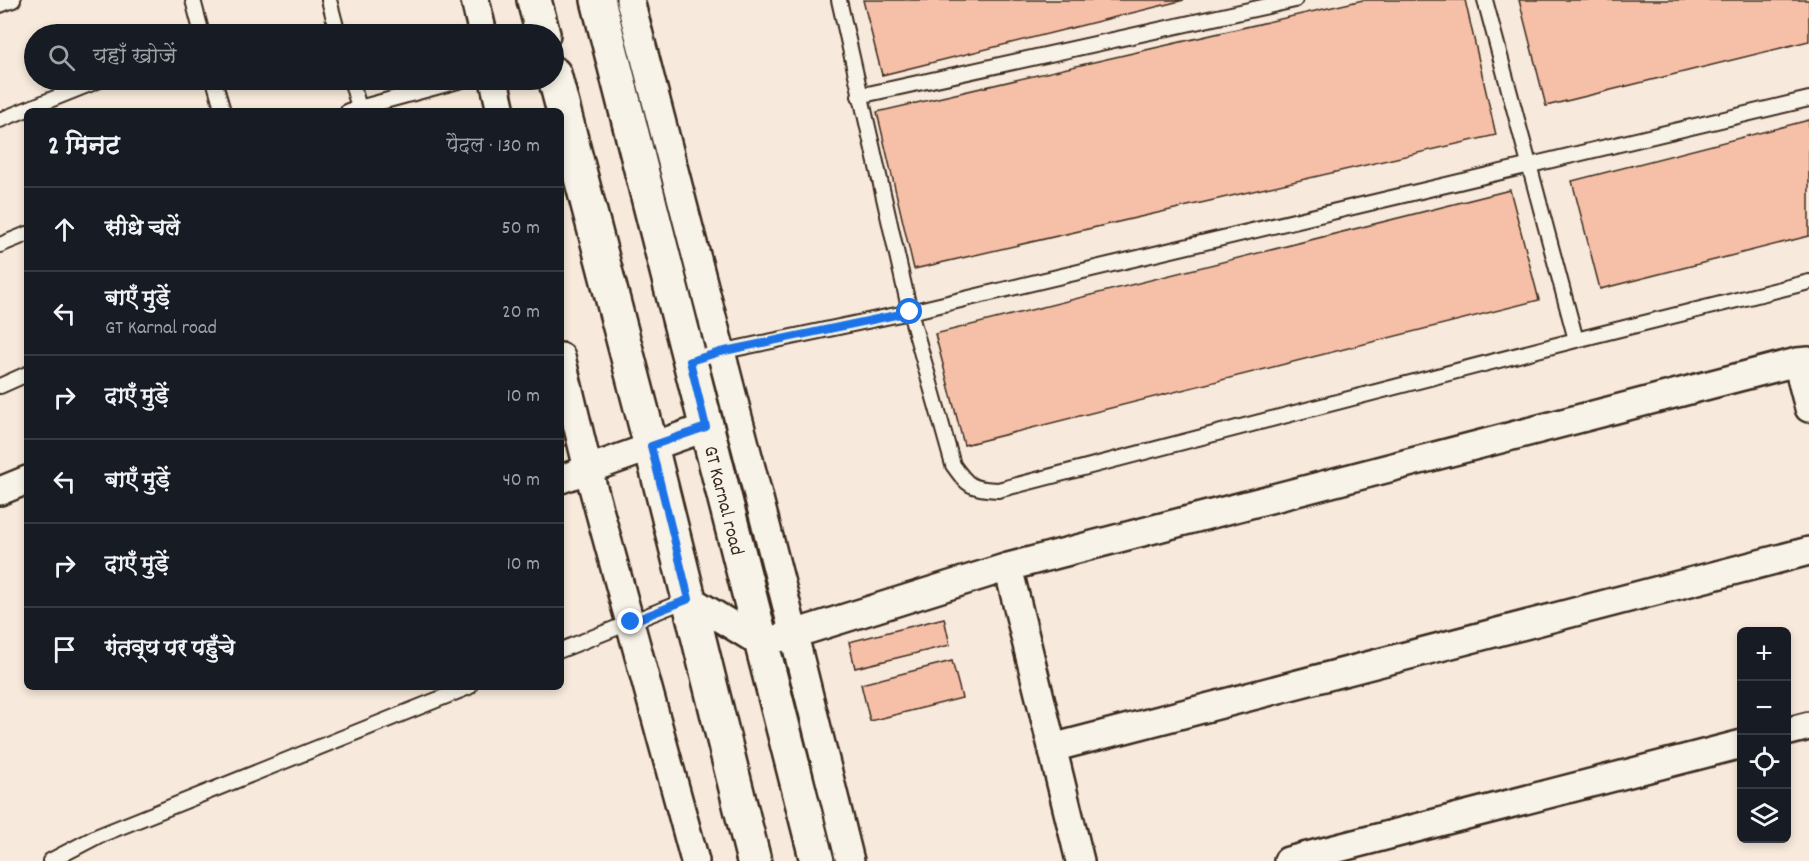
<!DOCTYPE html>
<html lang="hi">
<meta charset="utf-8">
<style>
:root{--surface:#171b24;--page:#20242c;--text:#f1f3f6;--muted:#9ea1a6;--line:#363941}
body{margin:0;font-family:Dekko,"Playpen Sans Deva",sans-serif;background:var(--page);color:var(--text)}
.controls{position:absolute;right:18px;bottom:18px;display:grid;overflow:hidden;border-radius:9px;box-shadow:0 3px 9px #0003}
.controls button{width:54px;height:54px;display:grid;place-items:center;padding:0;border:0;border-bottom:2px solid var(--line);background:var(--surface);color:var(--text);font:30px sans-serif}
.stop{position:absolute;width:18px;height:18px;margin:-14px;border:4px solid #1a73e8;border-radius:50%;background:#fff}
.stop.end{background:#1a73e8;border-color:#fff;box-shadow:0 2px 6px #0008}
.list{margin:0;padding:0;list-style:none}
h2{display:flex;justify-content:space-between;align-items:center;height:78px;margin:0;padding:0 24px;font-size:26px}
h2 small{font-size:20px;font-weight:400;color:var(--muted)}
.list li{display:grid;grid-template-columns:39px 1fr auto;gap:18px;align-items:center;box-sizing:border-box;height:84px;padding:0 24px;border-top:2px solid var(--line)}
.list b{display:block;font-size:22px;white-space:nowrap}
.list p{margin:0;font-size:20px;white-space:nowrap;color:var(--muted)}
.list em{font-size:20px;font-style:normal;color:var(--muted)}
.icon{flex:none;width:33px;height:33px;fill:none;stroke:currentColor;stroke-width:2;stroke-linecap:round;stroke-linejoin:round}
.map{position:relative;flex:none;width:1809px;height:861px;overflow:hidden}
.search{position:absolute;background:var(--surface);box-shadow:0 3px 9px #0003;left:24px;top:24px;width:540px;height:66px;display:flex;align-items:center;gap:15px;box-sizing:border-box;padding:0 21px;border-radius:33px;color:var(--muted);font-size:22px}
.panel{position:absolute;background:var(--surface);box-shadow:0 3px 9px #0003;left:24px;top:108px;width:540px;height:582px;border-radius:9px}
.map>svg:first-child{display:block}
.building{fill:#f5c0a7;stroke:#3b2a1e;stroke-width:1.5}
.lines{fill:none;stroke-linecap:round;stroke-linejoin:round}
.service-casing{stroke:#3b2a1e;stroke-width:18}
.minor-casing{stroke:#3b2a1e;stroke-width:32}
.secondary-casing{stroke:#3b2a1e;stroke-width:38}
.service{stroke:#f7f3e8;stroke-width:14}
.minor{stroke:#f7f3e8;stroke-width:27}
.secondary{stroke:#f7f3e8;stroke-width:33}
.route{stroke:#1a73e8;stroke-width:8}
.labels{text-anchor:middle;stroke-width:4.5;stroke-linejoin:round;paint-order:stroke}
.street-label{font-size:20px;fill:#3b2a1e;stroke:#f7f3e8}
</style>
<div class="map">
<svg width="1809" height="861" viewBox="0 0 1809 861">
<rect width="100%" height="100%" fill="#f7e9db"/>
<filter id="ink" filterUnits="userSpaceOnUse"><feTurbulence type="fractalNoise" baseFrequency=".0167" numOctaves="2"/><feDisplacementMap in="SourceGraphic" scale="12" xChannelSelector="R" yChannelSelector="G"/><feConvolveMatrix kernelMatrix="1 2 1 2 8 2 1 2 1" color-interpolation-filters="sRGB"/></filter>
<g filter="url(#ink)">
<path class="building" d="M863,0H1184L882,75Z
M1363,0H1465L1496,135L914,269L877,112Z
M1519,0H1809V41L1546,106Z
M1809,120V236L1600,289L1572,181Z
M1510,190L1539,300L964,445L935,334Z
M561,428L567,445L561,447Z
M944,618L950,645L855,668L849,642Z
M952,661L962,698L870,721L861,684Z"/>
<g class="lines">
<defs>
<path id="service" d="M193,0L202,34
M329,0L338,34
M839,0L910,312L953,465C968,486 971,489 998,490L1576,340L1809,282
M1485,0L1576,340
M0,5L13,0
M214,80L223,111
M351,80L360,111
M859,96L1295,0
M348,111L462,80
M0,120L100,80
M0,245L27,234
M690,361L720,352L910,312L1809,99
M0,386L27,374
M561,650L689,599
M50,861L98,836L469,687"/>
<path id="minor" d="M475,0L483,34
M630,0L786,603L850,861
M494,80L501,111
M561,357L588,469L695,861
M1797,362L1809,408
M561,479L707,427
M0,491L27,480
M1008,567L1080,861
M689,599L761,643L794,634L1008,567L1797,362L1809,361
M1786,732L1809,726
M1052,748L1809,551
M1288,861L1742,744"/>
<g id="secondary">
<path d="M534,0L543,34"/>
<path id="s1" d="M598,0L817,861"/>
<path d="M554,74L651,446L754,861"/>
</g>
</defs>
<use href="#service" class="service-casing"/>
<use href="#minor" class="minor-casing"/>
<use href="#secondary" class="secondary-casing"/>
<use href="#service" class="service"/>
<use href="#minor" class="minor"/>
<use href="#secondary" class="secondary"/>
</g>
</g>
<g class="lines" filter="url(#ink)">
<path class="route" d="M631,622L689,599L651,446L706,427L690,361L720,352L910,312"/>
</g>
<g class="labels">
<g class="street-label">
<text dy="7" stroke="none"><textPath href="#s1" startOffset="516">GT Karnal road</textPath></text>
</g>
</g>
</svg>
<div class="controls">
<button>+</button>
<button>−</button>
<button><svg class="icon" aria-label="locate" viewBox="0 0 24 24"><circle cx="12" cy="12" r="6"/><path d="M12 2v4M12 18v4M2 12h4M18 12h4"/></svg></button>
<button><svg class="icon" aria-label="layers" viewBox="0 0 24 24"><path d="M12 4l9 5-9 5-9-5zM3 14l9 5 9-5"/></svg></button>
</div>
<div class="stop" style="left:910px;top:312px"></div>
<div class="stop end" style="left:631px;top:622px"></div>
<div class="search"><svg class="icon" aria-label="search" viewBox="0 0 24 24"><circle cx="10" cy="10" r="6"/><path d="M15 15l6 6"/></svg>यहाँ खोजें</div>
<section class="panel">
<h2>2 मिनट<small>पैदल · 130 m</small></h2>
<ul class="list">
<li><svg class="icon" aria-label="ahead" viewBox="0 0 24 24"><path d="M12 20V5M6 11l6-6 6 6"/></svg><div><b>सीधे चलें</b></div><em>50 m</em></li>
<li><svg class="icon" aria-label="left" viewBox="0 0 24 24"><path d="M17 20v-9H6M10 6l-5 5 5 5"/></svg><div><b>बाएँ मुड़ें</b><p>GT Karnal road</p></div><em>20 m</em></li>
<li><svg class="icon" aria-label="right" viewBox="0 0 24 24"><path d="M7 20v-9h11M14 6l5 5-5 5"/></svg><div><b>दाएँ मुड़ें</b></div><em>10 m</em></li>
<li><svg class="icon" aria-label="left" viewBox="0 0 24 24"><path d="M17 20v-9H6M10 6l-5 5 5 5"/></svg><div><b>बाएँ मुड़ें</b></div><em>40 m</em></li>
<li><svg class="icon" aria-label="right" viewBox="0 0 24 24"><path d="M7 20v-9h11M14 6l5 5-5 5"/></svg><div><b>दाएँ मुड़ें</b></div><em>10 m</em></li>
<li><svg class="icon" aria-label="arrive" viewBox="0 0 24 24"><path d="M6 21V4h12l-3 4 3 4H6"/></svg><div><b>गंतव्य पर पहुँचे</b></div></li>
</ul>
</section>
</div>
